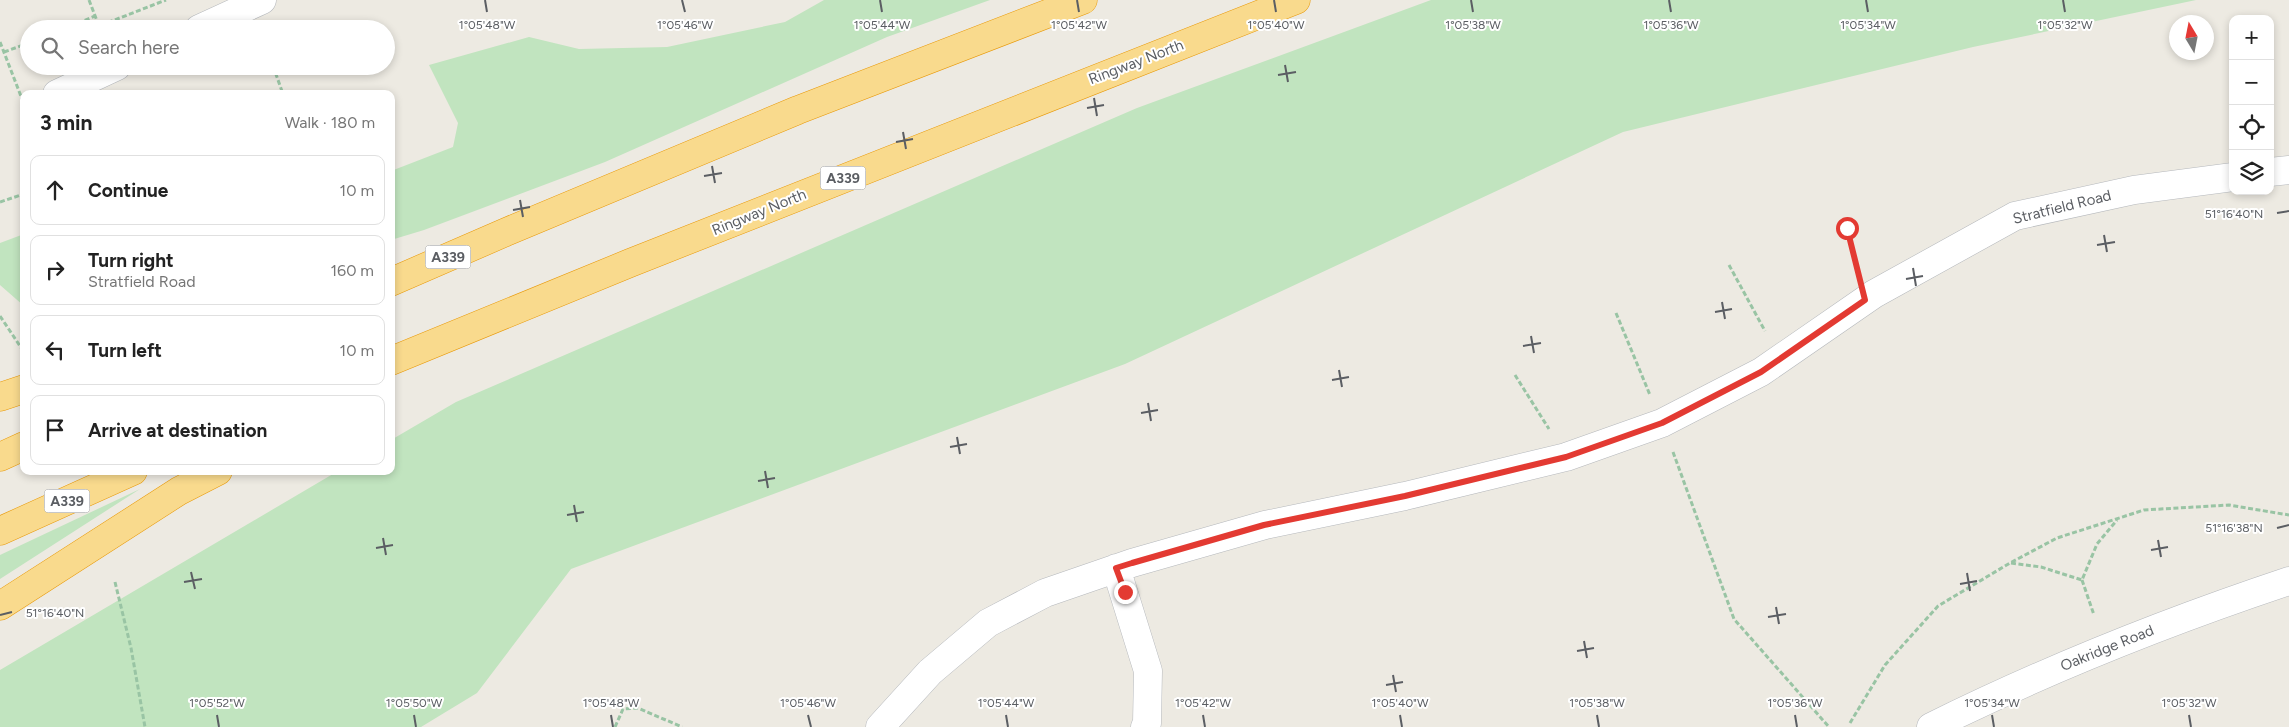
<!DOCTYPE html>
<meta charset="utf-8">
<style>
:root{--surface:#fff;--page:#f2f2f2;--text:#222;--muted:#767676;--line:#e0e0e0}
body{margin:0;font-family:Figtree,sans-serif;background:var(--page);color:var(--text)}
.controls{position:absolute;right:15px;top:15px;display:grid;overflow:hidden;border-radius:10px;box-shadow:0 2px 8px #0003}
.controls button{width:45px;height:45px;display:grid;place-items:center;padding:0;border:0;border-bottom:1px solid var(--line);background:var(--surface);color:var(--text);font:25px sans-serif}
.compass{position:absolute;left:2169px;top:15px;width:45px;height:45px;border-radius:50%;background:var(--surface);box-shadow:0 2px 8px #0003;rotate:350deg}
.stop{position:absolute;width:15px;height:15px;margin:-11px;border:4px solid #e33a32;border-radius:50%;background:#fff}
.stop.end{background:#e33a32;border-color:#fff;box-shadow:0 1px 5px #0008}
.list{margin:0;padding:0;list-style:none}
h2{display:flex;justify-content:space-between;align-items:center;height:65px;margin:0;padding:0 20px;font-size:21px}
h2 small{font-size:16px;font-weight:400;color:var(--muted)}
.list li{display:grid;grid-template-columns:32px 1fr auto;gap:15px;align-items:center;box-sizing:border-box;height:70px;margin:0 10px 10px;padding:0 10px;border:1px solid var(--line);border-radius:10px}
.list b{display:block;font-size:19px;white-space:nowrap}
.list p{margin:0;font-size:16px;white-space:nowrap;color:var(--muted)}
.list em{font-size:16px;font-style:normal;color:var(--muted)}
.icon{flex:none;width:28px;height:28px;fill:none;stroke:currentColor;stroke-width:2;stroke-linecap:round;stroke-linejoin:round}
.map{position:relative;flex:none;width:2289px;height:727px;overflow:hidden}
.search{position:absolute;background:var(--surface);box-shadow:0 2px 8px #0003;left:20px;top:20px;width:375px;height:55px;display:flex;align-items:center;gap:12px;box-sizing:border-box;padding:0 18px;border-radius:28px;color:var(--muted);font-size:19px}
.panel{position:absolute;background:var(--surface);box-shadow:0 2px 8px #0003;left:20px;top:90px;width:375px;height:385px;border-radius:10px}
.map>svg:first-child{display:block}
.green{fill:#c1e4bf}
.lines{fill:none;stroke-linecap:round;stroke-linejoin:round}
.minor-casing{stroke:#b5b8bc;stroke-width:29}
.highway-casing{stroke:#e89908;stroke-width:29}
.path{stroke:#99c4a4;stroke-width:3;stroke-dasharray:5 2.5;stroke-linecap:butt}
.minor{stroke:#fff;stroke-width:28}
.highway{stroke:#f9da8d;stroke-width:28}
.route{stroke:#e33a32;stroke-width:6}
.ticks{fill:none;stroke:#5b5e63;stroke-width:2}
.labels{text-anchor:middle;stroke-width:4;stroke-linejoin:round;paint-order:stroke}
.shield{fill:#fff;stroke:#8c8e92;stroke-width:1}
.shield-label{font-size:14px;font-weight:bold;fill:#5b5e63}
.street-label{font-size:15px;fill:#5b5e63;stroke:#fff}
.ticks-label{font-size:12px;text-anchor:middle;fill:#5b5e63;stroke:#fff;stroke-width:4;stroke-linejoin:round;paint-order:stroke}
</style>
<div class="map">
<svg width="2289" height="727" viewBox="0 0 2289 727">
<rect width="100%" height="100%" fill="#edeae2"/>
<path class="green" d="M824,0H990L887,37L605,162L424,230L391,240V171L453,147L458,123L429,65L529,37L579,49L667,47L785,22Z
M1431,0H2196L1973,47L1623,132L1125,364L571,569L477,693L421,727H0V670L338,471H391V440L456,402L1137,108Z
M24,234V306L0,285V243Z
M140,489L0,579V555Z"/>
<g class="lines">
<defs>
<path id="minor" d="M199,29L262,0
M57,94L117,66
M2270,172L2289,170
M1116,568L1148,671L1147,723L1145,727
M880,727L930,672L988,623L1045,593L1132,563L1265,525L1405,496L1566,457L1662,423L1761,372L1874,294L2015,216L2134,190L2233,177
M1931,727C2046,670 2166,622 2289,581"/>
<path id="highway" d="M391,282L506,232L798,110L1083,0
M391,361L630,263L1296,0
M0,397L24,389
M0,457L24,446
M0,531L133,471
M0,606L179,491L218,471"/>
</defs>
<use href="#minor" class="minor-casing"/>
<use href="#highway" class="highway-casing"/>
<path class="path" d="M89,0L99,26L166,0
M64,29L95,16
M0,42L24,104
M4,52L29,43
M273,66L283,94
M0,202L24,194
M1847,228L1857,268
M1729,265L1765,331
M1616,313L1650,395
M0,316L24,352
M1515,375L1549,429
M1673,452L1734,619L1829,727
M2011,563L2041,567L2082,580L2097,544L2117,520
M2082,580L2094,615
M115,582L131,648L145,727
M1850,723L1885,665L1938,606L2010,563L2057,538L2144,510L2229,505L2289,515
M615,727L623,709L638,708L682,727"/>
<use href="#minor" class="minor"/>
<use href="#highway" class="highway"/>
</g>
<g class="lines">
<path class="route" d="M1125,592L1116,568L1132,563L1264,525L1405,496L1566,457L1662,423L1761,372L1865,300L1847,228"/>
</g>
<path class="ticks" d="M485,0L487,12M682,0L685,12M880,0L882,12M1077,0L1079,12M1274,0L1276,12M1471,0L1473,12M1669,0L1671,12M1866,0L1868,12M2063,0L2065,12M1285,65L1288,82M1278,75L1296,72M1094,98L1097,116M1087,108L1104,105M903,132L906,149M896,142L913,139M712,166L715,183M704,176L722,173M520,200L523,217M513,210L530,207M2277,213L2289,211M2104,235L2107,252M2097,245L2115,242M1913,268L1916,286M1906,279L1923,276M1722,302L1725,319M1715,312L1732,309M1531,336L1534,353M1523,346L1541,343M1339,370L1342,387M1332,380L1349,377M1148,403L1151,421M1141,413L1158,410M957,437L960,454M950,447L967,444M765,471L768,488M758,481L775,478M574,505L577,522M567,515L584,512M2277,528L2289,525M383,538L386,555M2158,540L2161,557M376,548L393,545M2151,550L2168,547M191,572L195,589M1967,573L1970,591M184,582L202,579M1960,584L1977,581M1776,607L1779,624M0,615L12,612M1768,617L1786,614M1584,641L1587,658M1577,651L1594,648M1393,675L1396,692M1386,685L1403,682M217,715L219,727M414,715L416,727M611,715L613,727M808,715L811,727M1006,715L1008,727M1203,715L1205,727M1400,715L1402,727M1597,715L1599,727M1795,715L1797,727M1992,715L1994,727M2189,715L2191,727"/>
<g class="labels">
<g class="shield">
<rect x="820.5" y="166.5" width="45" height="23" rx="4"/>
<rect x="425.5" y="245.5" width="45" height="23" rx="4"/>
<rect x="44.5" y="489.5" width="45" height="23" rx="4"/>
</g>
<g class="shield-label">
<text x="843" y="183">A339</text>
<text x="448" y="262">A339</text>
<text x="67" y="506">A339</text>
</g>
<g class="street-label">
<text transform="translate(1136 62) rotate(-21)" y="5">Ringway North</text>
<text transform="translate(2062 207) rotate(-14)" y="5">Stratfield Road</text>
<text transform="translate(759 212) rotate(-22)" y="5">Ringway North</text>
<text transform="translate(2107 648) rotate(-22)" y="5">Oakridge Road</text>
</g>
</g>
<g class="ticks-label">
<text x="685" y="29">1°05'46"W</text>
<text x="882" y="29">1°05'44"W</text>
<text x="1276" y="29">1°05'40"W</text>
<text x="2065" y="29">1°05'32"W</text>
<text x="487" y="29">1°05'48"W</text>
<text x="1079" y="29">1°05'42"W</text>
<text x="1473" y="29">1°05'38"W</text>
<text x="1671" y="29">1°05'36"W</text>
<text x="1868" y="29">1°05'34"W</text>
<text x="2234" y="218">51°16'40"N</text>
<text x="2234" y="532">51°16'38"N</text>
<text x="55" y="617">51°16'40"N</text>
<text x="217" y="707">1°05'52"W</text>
<text x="414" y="707">1°05'50"W</text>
<text x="611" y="707">1°05'48"W</text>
<text x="808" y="707">1°05'46"W</text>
<text x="1006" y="707">1°05'44"W</text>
<text x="1203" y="707">1°05'42"W</text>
<text x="1400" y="707">1°05'40"W</text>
<text x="1597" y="707">1°05'38"W</text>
<text x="1795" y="707">1°05'36"W</text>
<text x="1992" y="707">1°05'34"W</text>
<text x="2189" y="707">1°05'32"W</text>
</g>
</svg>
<div class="controls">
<button>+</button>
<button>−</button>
<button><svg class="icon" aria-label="locate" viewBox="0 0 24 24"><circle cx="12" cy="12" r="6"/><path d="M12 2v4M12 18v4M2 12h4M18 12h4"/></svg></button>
<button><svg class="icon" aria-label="layers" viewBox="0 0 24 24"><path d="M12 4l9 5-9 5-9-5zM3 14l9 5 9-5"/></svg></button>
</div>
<svg class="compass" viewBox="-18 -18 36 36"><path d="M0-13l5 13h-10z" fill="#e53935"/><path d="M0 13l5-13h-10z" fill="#767676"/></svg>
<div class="stop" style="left:1847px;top:228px"></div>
<div class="stop end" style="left:1125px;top:592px"></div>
<div class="search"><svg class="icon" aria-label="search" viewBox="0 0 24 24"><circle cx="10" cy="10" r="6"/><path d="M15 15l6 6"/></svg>Search here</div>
<section class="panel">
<h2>3 min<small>Walk · 180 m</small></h2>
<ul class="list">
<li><svg class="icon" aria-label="ahead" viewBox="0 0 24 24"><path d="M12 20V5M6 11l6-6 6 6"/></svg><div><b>Continue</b></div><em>10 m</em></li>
<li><svg class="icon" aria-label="right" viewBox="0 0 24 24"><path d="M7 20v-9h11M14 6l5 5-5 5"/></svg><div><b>Turn right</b><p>Stratfield Road</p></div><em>160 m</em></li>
<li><svg class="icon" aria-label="left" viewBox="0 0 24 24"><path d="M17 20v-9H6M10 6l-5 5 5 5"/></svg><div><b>Turn left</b></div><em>10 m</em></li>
<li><svg class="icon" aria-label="arrive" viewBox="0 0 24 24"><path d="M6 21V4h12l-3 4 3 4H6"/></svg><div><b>Arrive at destination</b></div></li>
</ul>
</section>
</div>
